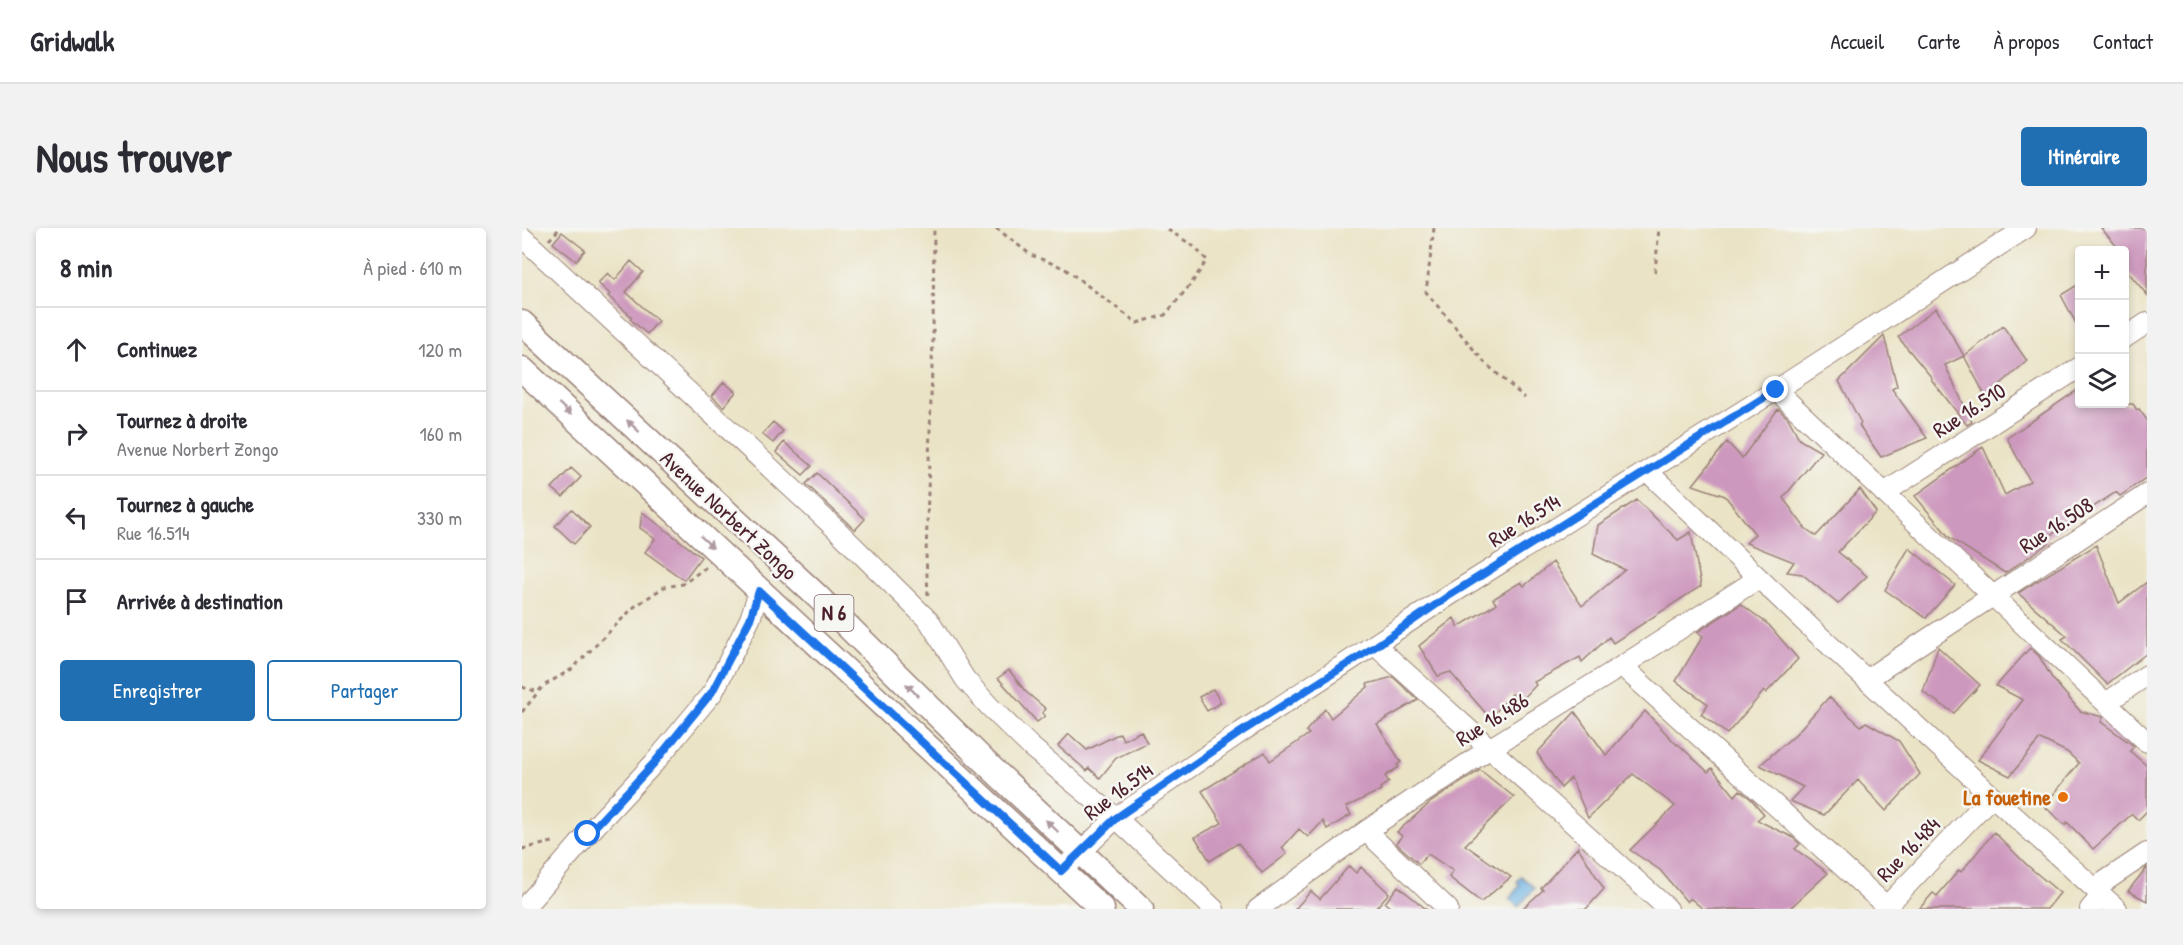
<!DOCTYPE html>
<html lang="fr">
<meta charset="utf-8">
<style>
:root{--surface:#fff;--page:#f2f2f3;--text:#2b2b33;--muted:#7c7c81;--line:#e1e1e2;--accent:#1f6fb2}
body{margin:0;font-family:"Patrick Hand",sans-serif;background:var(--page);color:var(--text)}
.controls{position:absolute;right:18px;top:18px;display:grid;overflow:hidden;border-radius:6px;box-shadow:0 3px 9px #0003}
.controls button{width:54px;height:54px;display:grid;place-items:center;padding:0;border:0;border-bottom:2px solid var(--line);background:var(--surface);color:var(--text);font:30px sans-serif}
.stop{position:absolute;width:18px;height:18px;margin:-14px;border:4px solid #1a73e8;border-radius:50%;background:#fff}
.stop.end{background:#1a73e8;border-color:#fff;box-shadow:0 2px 6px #0008}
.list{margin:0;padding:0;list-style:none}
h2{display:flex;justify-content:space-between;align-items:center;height:78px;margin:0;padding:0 24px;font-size:26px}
h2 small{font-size:20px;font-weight:400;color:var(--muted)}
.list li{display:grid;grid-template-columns:39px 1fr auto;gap:18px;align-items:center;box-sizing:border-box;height:84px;padding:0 24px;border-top:2px solid var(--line)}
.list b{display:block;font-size:22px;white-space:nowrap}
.list p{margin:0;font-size:20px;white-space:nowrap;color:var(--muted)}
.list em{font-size:20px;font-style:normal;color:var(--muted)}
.actions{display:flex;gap:12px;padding:18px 24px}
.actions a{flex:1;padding:14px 0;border:2px solid var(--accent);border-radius:6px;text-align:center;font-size:21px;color:var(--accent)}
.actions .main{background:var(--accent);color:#fff}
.icon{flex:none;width:33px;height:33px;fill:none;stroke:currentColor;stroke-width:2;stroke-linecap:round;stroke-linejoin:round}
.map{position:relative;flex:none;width:1625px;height:681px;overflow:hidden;border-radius:6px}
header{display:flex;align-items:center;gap:36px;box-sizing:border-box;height:84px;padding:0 30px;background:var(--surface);border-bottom:2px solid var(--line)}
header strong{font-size:28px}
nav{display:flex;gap:33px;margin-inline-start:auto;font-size:21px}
.intro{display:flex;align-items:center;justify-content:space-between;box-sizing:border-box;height:144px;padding:0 36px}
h1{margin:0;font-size:42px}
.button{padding:15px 27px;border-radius:6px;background:var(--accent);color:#fff;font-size:21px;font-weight:700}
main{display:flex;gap:36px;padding:0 36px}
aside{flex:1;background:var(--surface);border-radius:6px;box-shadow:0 3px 9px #0003}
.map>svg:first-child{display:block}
.water{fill:#6cb1e2;stroke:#5b6886;stroke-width:1.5}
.building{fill:#cd98be}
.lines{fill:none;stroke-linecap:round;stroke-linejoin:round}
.minor-casing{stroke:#9a8178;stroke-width:22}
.major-casing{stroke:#9a8178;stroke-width:27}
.path{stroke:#9a8178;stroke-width:3;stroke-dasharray:4.5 4.5;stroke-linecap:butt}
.minor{stroke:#fff;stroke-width:20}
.major{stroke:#fff;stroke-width:24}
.oneway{fill:#ae9aa0}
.route{stroke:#1a73e8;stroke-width:8}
.food-dot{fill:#e8710a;stroke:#f6f6f2;stroke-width:2}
.labels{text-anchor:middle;stroke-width:5;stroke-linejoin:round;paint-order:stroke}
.shield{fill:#f6f6f2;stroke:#7e6067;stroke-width:1.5}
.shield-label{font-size:21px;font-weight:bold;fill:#4a1f2b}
.street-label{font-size:22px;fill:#4a1f2b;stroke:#f6f6f2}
.food-label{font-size:22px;font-weight:bold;fill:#c56008;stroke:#f6f6f2;text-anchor:end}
</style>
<header>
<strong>Gridwalk</strong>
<nav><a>Accueil</a><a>Carte</a><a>À propos</a><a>Contact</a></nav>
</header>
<div class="intro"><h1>Nous trouver</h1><a class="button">Itinéraire</a></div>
<main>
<aside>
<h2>8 min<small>À pied · 610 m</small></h2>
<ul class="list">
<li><svg class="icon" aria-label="ahead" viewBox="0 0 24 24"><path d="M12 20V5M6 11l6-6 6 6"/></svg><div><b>Continuez</b></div><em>120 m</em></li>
<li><svg class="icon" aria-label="right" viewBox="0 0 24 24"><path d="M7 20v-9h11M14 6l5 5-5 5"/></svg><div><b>Tournez à droite</b><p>Avenue Norbert Zongo</p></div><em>160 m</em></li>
<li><svg class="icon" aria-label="left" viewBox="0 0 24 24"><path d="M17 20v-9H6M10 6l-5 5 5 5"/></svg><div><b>Tournez à gauche</b><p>Rue 16.514</p></div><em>330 m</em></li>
<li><svg class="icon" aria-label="arrive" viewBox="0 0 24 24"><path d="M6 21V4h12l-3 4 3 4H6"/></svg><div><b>Arrivée à destination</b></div></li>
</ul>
<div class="actions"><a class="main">Enregistrer</a><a>Partager</a></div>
</aside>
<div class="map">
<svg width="1625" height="681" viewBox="0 0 1625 681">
<rect width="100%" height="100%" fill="#f6f6f2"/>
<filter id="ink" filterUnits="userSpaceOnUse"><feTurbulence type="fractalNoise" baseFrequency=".0167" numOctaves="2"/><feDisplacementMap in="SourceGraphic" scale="12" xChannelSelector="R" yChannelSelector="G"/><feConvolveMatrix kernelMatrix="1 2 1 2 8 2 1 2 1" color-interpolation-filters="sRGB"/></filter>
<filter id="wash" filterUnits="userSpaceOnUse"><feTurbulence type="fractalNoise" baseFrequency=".008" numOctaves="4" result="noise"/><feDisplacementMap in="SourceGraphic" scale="24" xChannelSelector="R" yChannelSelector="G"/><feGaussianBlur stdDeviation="1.35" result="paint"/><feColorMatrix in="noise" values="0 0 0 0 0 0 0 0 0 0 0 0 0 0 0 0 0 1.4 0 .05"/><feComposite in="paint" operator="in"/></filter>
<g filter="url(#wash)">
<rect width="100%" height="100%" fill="#eae3c5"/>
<path class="water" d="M999,648L1013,660L996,679L987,671L998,657L995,654Z"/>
<g id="blocks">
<path class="building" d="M1579,0H1625V67L1602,39V22H1598Z
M40,4L63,22L54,33L31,15Z
M109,33L121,44L104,64L136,93L125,106L108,91L110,89L86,68L88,66L76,55L86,45L93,52Z
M1557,56V101L1539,67Z
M1414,80L1442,128L1481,98L1505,133L1464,169L1442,128L1423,137L1450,194L1445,197L1409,151L1410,150L1376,109Z
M1362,108L1375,158L1370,161L1405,210L1359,229L1337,197L1339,195L1317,153Z
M202,154L214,164L201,179L190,168Z
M1557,161V176H1611L1615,182L1617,181L1625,192V249L1598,268L1594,264L1523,311L1527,315L1483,345L1428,310L1393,268L1461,219L1483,267L1508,253L1485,210Z
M1256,181L1266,190L1278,212L1299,224L1261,270L1283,300L1294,308L1338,261L1354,284L1316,324L1345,348L1316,376L1280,346L1265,344L1272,334L1224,315L1233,306L1203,268L1171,257L1205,214L1220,230Z
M251,194L261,203L251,215L240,206Z
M262,214L290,238L281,247L254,224Z
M49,240L59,249L41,269L30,260Z
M295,245L343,291L333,302L284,256Z
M1115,272L1156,312L1169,304L1179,358L1091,415L1087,409L1060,434L1058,429L1012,454L1014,457L996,476L990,466L968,490L928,444L916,448L897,418L932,390L936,399L974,376L971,371L999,354L1002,358L1031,334L1060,378L1103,342L1071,326L1076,297Z
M50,281L68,299L52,316L33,298Z
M120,284L179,329L162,352L123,324L133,311L118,300Z
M1574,317L1597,375L1625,354V425L1585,456L1540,411L1545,408L1496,365Z
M1387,320L1433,357L1404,390L1363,362Z
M1219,376L1247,397L1276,431L1244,465L1242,463L1205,506L1179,486L1186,476L1154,453L1181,408L1175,404Z
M1416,419L1458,457L1432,485L1401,464Z
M1508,420L1517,428L1530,450L1558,483L1581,489L1579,494L1612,518L1608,523L1625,538V583L1616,592L1610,586L1571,621L1545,594L1543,597L1522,578L1557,535L1545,524L1518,511L1488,548L1456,532L1501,472L1474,458Z
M487,442L503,463L524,481L520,485L523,488L515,494L476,450Z
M871,449L896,472L855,496L879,534L875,537L877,539L863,548L867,554L858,560L859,562L824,579L829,587L805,601L801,593L786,609L777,601L760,620L765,626L740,645L716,615L688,633L673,609L700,595L680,563L743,524L748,533L787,506L784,503L803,481L809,490L846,459L845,456Z
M691,461L699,475L685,483L677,469Z
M1307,469L1339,498L1344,494L1377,513L1398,546L1364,583L1336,552L1302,587L1268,573L1281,559L1238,537L1268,511H1269Z
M1123,483L1155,517L1156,516L1186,544L1190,540L1213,568L1218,562L1229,571L1242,586L1235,592L1270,609L1278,616L1273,621L1306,645L1267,681H1181L1168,670L1165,674L1138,642L1108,622L1153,578L1111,546L1066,590L1049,550L1039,560L1015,525L1053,484L1084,527Z
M619,503L625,515L594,530L578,550L567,540L565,543L536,518L547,506L565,522L598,505L601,512Z
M958,542L992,569L943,617L989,649L959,674L927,649L931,643L906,626L897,636L874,615L880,608L875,604L909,574Z
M1472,604L1506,638L1538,665L1525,681H1397L1411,665L1415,668L1437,642L1439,644Z
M1056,619L1082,661L1064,681H1000L1021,662L1019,660Z
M827,638L834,645L839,639L867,665L853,681H773L789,663L798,671Z
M1625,639V673L1606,663Z
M876,658L904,681H870L863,675Z"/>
</g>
</g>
<g filter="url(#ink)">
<use href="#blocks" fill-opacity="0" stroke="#9a8178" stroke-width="1.5"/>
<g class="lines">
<defs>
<path id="minor" d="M0,9L316,303L407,393L443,451L467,478L509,519L594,590L692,681
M1602,110L1625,95
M1254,162L1625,514
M1125,243L1289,400L1470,568L1595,681
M1362,265L1558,139
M854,418L1146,681
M1100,438L1364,678
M1345,451L1625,266
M1584,475L1625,447
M844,603L926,681
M539,643L594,590L719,504L928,367L1254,162L1504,0
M1573,660L1625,625
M1,681L66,606L133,534L191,464L228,391L237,363
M736,681L844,603L967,521L1100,438L1237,350
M1362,681L1470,568
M1568,681L1580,667"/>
<path id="major" d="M0,95L295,368L463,534L619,681
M0,141L580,681"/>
</defs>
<use href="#minor" class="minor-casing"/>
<use href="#major" class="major-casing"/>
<path class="path" d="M474,0L509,27L542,40L615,95L643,87L669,56L685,32L670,17L643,0
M912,0L904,64L963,135L1003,170
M27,12L38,0
M1133,44L1137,0
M406,367L404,327L411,109L412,0
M0,459L16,464
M0,484L21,458L50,441L112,379L142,359L161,356L184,339
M0,621L35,613"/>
<use href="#minor" class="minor"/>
<use href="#major" class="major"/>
</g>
<defs><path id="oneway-solid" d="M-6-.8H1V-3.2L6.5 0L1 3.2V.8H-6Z" transform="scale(1.5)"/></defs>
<g class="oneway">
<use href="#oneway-solid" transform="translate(43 181) rotate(43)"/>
<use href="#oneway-solid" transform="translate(111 198) rotate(-137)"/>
<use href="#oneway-solid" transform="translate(185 314) rotate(43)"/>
<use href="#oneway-solid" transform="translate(390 462) rotate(-135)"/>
<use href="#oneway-solid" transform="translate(530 598) rotate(-136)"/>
</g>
</g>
<g class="lines" filter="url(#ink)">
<path class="route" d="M66,606L133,534L190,464L228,391L237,363L539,643L594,590L719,504L854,418L928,367L1254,162"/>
</g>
<circle class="food-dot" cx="1541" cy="569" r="6"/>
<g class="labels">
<rect class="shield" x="292.5" y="367" width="39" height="36" rx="4.5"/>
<g class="shield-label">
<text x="312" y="392">N 6</text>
</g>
<g class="street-label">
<text transform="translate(1447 182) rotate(-33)" y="8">Rue 16.510</text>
<text transform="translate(207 287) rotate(43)" y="8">Avenue Norbert Zongo</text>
<text transform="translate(1002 292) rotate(-32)" y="8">Rue 16.514</text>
<text transform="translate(1534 297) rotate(-33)" y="8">Rue 16.508</text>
<text transform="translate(970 491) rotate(-32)" y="8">Rue 16.486</text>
<text transform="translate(596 563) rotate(-37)" y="8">Rue 16.514</text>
<text transform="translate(1386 621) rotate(-46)" y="8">Rue 16.484</text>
</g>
<g class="food-label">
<text x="1529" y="577">La fouetine</text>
</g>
</g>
</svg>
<div class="controls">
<button>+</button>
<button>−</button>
<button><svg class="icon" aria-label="layers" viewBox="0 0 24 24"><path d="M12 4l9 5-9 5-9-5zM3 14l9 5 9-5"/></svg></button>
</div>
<div class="stop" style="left:66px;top:606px"></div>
<div class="stop end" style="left:1254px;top:162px"></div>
</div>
</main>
